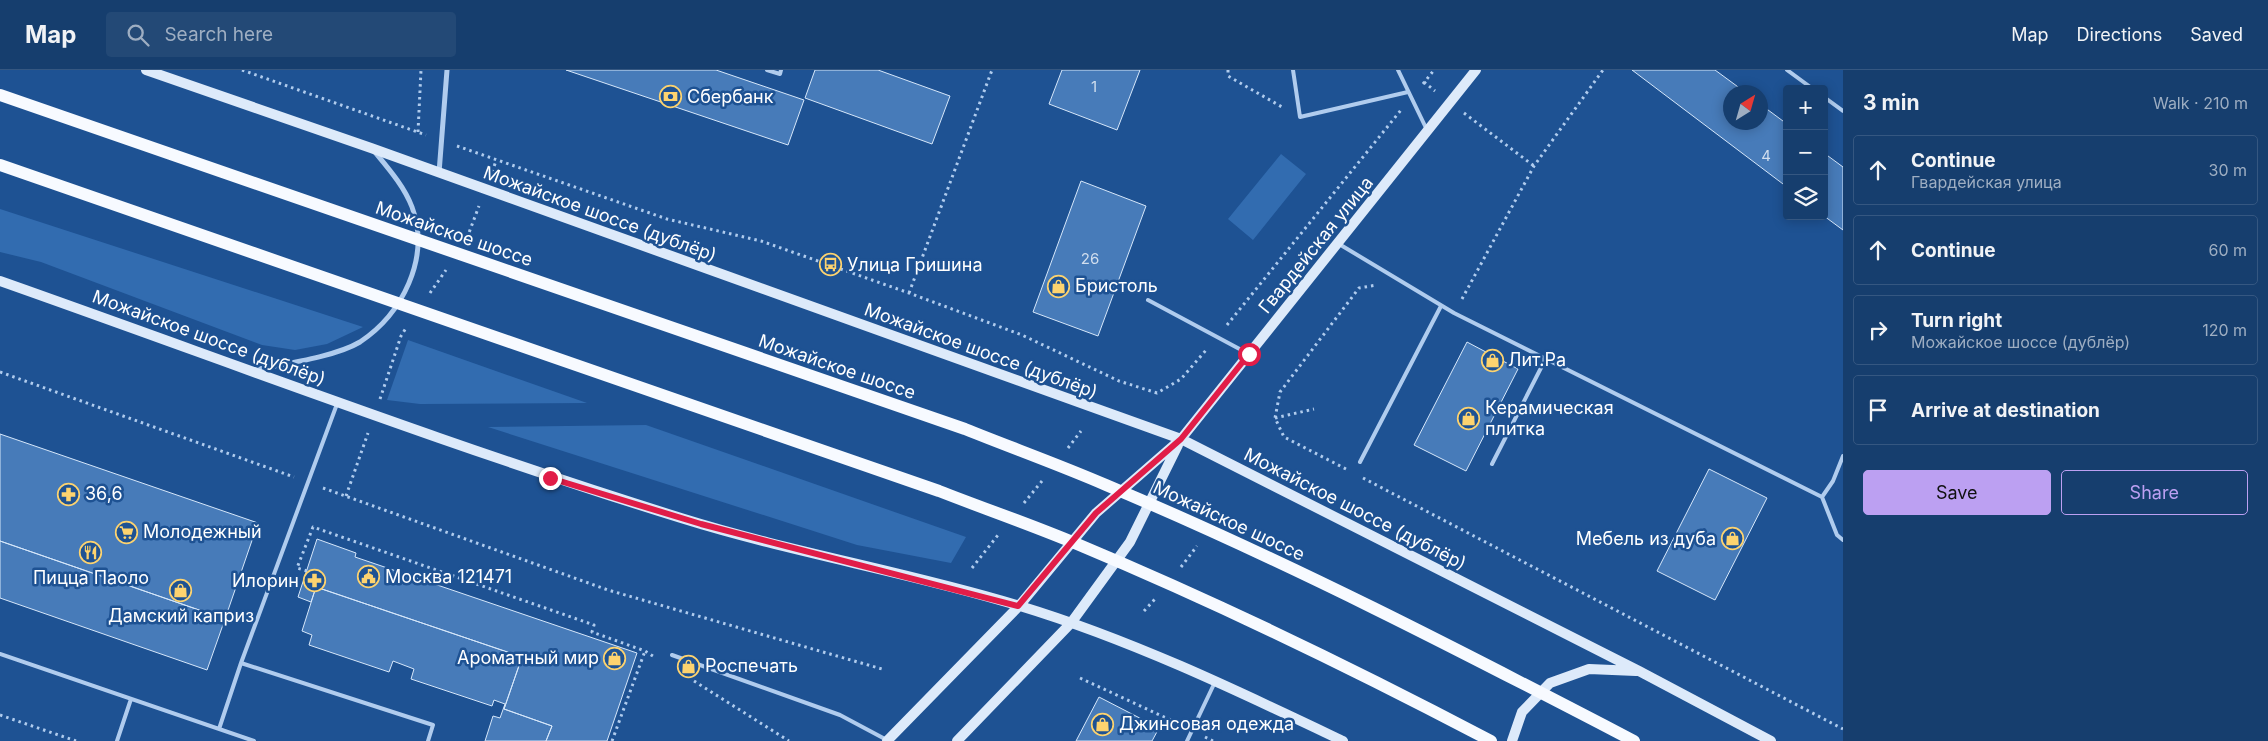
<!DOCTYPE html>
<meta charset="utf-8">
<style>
:root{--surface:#163e6e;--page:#234976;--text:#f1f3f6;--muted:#9eaec2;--line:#355781;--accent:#bca0f2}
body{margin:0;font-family:Inter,sans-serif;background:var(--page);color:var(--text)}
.controls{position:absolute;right:15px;top:15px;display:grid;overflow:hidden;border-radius:5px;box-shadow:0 2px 12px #0003}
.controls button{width:45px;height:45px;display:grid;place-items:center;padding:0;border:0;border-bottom:1px solid var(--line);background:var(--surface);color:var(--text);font:25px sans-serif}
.compass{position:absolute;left:1723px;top:15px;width:45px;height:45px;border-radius:50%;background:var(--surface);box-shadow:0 2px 12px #0003;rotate:37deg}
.stop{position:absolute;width:15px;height:15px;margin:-11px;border:4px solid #e11d48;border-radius:50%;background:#fff}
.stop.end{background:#e11d48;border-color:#fff;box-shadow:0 1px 5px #0008}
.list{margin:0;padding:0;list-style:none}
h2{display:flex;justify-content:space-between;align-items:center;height:65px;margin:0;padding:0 20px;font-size:21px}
h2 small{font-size:16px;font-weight:400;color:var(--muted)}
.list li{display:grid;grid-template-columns:32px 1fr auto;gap:15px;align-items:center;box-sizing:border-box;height:70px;margin:0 10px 10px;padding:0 10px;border:1px solid var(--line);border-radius:5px}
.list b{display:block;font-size:19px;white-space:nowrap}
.list p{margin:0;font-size:16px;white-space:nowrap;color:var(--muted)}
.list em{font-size:16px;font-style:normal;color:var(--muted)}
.actions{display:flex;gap:10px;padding:15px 20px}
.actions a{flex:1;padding:11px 0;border:1px solid var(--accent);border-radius:5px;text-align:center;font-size:18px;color:var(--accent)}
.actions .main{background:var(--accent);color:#111}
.icon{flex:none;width:28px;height:28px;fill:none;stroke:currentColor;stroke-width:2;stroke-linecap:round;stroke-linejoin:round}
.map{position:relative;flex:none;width:1843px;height:671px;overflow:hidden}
header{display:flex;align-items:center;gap:30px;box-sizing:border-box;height:70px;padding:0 25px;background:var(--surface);border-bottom:1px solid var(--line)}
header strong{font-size:24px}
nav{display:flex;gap:28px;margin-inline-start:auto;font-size:18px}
.search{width:350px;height:45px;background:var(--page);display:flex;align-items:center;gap:12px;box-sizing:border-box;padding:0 18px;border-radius:5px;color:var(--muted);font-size:19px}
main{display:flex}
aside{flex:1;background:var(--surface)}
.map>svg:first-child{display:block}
.green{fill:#326cb0}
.building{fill:#477bb9;stroke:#d6e7fa}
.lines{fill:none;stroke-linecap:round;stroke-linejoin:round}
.path{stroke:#b0ccee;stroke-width:3;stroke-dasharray:2.5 4;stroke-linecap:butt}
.lane{stroke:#b0ccee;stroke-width:4}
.street{stroke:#b0ccee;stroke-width:5}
.secondary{stroke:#ddeafa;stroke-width:10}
.primary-bridge{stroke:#f7faff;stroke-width:12}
.route{stroke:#e11d48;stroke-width:6}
.labels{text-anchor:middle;stroke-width:5;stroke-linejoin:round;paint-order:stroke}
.number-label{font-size:15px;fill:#d1deee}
.poi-label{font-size:18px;fill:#fff;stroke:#1e5293;text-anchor:start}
.street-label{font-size:18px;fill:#fff;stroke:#1e5293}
</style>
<header>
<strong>Map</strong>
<div class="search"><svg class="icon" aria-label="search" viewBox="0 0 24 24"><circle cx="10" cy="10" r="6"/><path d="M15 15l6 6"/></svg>Search here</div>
<nav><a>Map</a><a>Directions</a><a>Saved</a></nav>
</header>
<main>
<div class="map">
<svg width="1843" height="671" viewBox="0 0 1843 671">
<rect width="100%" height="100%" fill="#1e5293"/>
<path class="green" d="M1281,84L1306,104L1253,170L1228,149Z
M0,139L363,257L327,274L295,280L262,275L41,192L0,182Z
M408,270L587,333L420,334L387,330Z
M646,355L966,467L951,493L857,475L488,357Z"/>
<path class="building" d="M566,0H716L804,30L788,75Z
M815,0H878L950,26L932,74L805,28Z
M1062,0H1140L1117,60L1049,34Z
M1632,0H1715L1745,22H1730V52H1760V34L1787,54V117Z
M1824,83L1843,97V160L1824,146Z
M1081,111L1146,136L1098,266L1033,242Z
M1467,272L1518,299L1466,401L1414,375Z
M0,364L258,453L225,549L0,471Z
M1709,399L1767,428L1715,530L1657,501Z
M317,469L356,483L355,487L637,583L607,671H546L552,656L504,639L522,587L316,517L311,532L298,527Z
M0,471L225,549L207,600L0,528Z
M316,517L522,587L504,639L552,656L546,671H485L493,646L500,648L505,634L494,630L492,636L411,609L414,599L393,591L389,602L309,575L312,565L302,561Z
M1099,627L1159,658L1152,671H1076Z"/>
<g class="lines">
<path class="path" d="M242,0L426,65
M1228,0V6L1282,37
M1424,12L1435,21
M1423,14L1434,0
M1464,43L1534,96
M418,62L421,0
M457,76L667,149L761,171L909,223L1022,265L1119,311L1157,323L1181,309L1207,279
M492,102L496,91
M467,168L479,136
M430,223L446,200
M909,223L992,0
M1462,229L1534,96L1603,0
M1227,255L1401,40
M0,302L294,407
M380,329L401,266L406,258
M1275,348L1314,339
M1068,378L1081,361
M1346,399L1284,367L1275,348L1280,322L1359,218L1377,215
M1363,408L1843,659
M323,418L608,520L882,599
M346,426L368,363
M1024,433L1042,411
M1181,497L1197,476
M972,498L998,465
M307,501L297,498L313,457L594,555L592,562L645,581L656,588
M1144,541L1155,529
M1080,608L1179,654
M694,611L789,671
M0,645L76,671
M1205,667L1213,671
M612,671L645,581"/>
<path class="lane" d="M767,0L780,4L781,0
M1293,0L1300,47L1408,22
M1398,0L1427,60
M1787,0L1813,19
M1824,27L1843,41
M1339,174L1454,243L1822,427L1837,465L1843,470
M1148,230L1247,283
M1360,392L1441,236
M1492,394L1545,290
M1822,427L1833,411L1843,386
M0,584L254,671
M672,585L840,645L885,669
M241,593L433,655L428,671
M219,659L241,593L337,334
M117,671L131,629
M1187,671L1215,612"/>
<path class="street" d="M439,103L447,0
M254,300C283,294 335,287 360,272C402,244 431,188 412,137C404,116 388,98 374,81"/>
<path class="secondary" d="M146,0L371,78L1181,369L1639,601L1771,671
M0,211C227,291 452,377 681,448C793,483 909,502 1020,536C1132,570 1238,621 1343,671
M887,671L1019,536L1096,443L1181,369L1476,0
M957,671L1071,553L1130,472L1178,375
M1512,671L1522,642L1550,613L1589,599L1636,601"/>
<path class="primary-bridge" d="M0,25L965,359C1012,378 1060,395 1106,415C1287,491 1461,581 1634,671
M0,95L939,421C985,439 1032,455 1077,474C1218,533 1356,600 1491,671"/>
</g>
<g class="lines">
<path class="route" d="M550,408L701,454L1018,536L1096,443L1181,369L1249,284"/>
</g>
<defs>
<symbol id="bank-ring" viewBox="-11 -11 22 22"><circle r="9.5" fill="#1e5293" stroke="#fdd36f" stroke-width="1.5"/><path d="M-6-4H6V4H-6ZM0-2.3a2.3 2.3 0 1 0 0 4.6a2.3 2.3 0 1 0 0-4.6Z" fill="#fdd36f"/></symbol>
<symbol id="bus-ring" viewBox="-11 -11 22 22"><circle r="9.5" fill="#1e5293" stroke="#fdd36f" stroke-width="1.5"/><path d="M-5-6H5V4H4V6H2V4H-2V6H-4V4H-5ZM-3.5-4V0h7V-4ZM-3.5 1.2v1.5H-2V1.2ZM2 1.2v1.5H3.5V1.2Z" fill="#fdd36f"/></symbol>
<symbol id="shop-ring" viewBox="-11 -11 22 22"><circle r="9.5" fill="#1e5293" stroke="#fdd36f" stroke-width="1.5"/><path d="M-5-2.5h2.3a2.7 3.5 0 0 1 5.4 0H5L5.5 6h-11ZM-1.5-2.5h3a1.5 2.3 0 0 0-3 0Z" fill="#fdd36f"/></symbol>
<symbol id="pharmacy-ring" viewBox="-11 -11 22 22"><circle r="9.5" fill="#1e5293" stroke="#fdd36f" stroke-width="1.5"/><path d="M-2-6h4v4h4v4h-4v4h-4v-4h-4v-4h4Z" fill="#fdd36f"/></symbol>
<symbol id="supermarket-ring" viewBox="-11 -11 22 22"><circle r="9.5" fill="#1e5293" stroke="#fdd36f" stroke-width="1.5"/><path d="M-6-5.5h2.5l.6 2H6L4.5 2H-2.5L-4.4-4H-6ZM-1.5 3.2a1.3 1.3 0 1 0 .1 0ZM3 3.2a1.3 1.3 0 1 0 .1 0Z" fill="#fdd36f"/></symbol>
<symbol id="restaurant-ring" viewBox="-11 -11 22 22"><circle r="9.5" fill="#1e5293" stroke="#fdd36f" stroke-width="1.5"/><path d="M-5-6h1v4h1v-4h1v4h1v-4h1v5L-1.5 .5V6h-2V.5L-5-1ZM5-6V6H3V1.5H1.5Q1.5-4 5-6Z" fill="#fdd36f"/></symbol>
<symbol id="civic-ring" viewBox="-11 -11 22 22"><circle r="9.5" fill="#1e5293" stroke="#fdd36f" stroke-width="1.5"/><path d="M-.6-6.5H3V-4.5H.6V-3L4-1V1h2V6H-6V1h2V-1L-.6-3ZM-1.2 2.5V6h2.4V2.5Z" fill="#fdd36f"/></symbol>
</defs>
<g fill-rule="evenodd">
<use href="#bank-ring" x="658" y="14" width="25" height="25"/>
<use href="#bus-ring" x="818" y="182" width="25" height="25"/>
<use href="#shop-ring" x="1046" y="204" width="25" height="25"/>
<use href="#shop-ring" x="1480" y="278" width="25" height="25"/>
<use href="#shop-ring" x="1456" y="336" width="25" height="25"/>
<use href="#pharmacy-ring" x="56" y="412" width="25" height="25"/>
<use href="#supermarket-ring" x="114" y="450" width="25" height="25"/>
<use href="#shop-ring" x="1720" y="456" width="25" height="25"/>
<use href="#restaurant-ring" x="78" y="470" width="25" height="25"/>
<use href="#civic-ring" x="356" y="494" width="25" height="25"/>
<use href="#pharmacy-ring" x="302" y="498" width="25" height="25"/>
<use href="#shop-ring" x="168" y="508" width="25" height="25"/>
<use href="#shop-ring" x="602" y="576" width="25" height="25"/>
<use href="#shop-ring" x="676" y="584" width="25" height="25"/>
<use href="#shop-ring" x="1090" y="642" width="25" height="25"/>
</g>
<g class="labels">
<g class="number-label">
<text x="1094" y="22">1</text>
<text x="1766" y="91">4</text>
<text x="1090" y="194">26</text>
</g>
<g class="poi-label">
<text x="687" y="33">Сбербанк</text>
<text x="847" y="201">Улица Гришина</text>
<text x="1075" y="222">Бристоль</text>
<text x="1508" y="296">Лит.Ра</text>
<text x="1485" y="344">Керамическая<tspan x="1485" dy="21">плитка</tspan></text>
<text x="85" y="430">36,6</text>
<text x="143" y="468">Молодежный</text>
<text x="1716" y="475" text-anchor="end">Мебель из дуба</text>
<text x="385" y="513">Москва 121471</text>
<text x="91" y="514" text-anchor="middle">Пицца Паоло</text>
<text x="299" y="517" text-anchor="end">Илорин</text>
<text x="181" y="552" text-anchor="middle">Дамский каприз</text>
<text x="599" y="594" text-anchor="end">Ароматный мир</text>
<text x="705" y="602">Роспечать</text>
<text x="1119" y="660">Джинсовая одежда</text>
</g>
<g class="street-label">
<text transform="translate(600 144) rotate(20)" y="6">Можайское шоссе (дублёр)</text>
<text transform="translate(454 164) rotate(19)" y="6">Можайское шоссе</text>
<text transform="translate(1316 175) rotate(-51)" y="6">Гвардейская улица</text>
<text transform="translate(209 268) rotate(20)" y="6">Можайское шоссе (дублёр)</text>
<text transform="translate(981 281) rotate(20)" y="6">Можайское шоссе (дублёр)</text>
<text transform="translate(837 297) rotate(19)" y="6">Можайское шоссе</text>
<text transform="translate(1355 439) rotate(27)" y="6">Можайское шоссе (дублёр)</text>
<text transform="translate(1229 451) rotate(25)" y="6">Можайское шоссе</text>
</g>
</g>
</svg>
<div class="controls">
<button>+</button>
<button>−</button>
<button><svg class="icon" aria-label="layers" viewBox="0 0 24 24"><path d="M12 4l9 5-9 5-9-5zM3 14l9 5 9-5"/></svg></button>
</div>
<svg class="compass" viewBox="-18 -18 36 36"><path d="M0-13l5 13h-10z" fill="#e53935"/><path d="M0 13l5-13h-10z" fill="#9eaec2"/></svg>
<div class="stop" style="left:1249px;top:284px"></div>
<div class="stop end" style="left:550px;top:408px"></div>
</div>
<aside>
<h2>3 min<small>Walk · 210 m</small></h2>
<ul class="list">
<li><svg class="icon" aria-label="ahead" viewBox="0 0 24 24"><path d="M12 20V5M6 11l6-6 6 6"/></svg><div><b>Continue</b><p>Гвардейская улица</p></div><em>30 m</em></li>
<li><svg class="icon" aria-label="ahead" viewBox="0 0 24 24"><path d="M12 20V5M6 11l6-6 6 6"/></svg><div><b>Continue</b></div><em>60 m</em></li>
<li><svg class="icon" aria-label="right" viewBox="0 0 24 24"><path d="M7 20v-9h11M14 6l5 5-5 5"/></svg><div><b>Turn right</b><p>Можайское шоссе (дублёр)</p></div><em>120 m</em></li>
<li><svg class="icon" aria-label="arrive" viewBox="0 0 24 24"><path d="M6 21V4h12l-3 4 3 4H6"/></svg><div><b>Arrive at destination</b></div></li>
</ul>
<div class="actions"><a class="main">Save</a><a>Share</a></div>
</aside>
</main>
